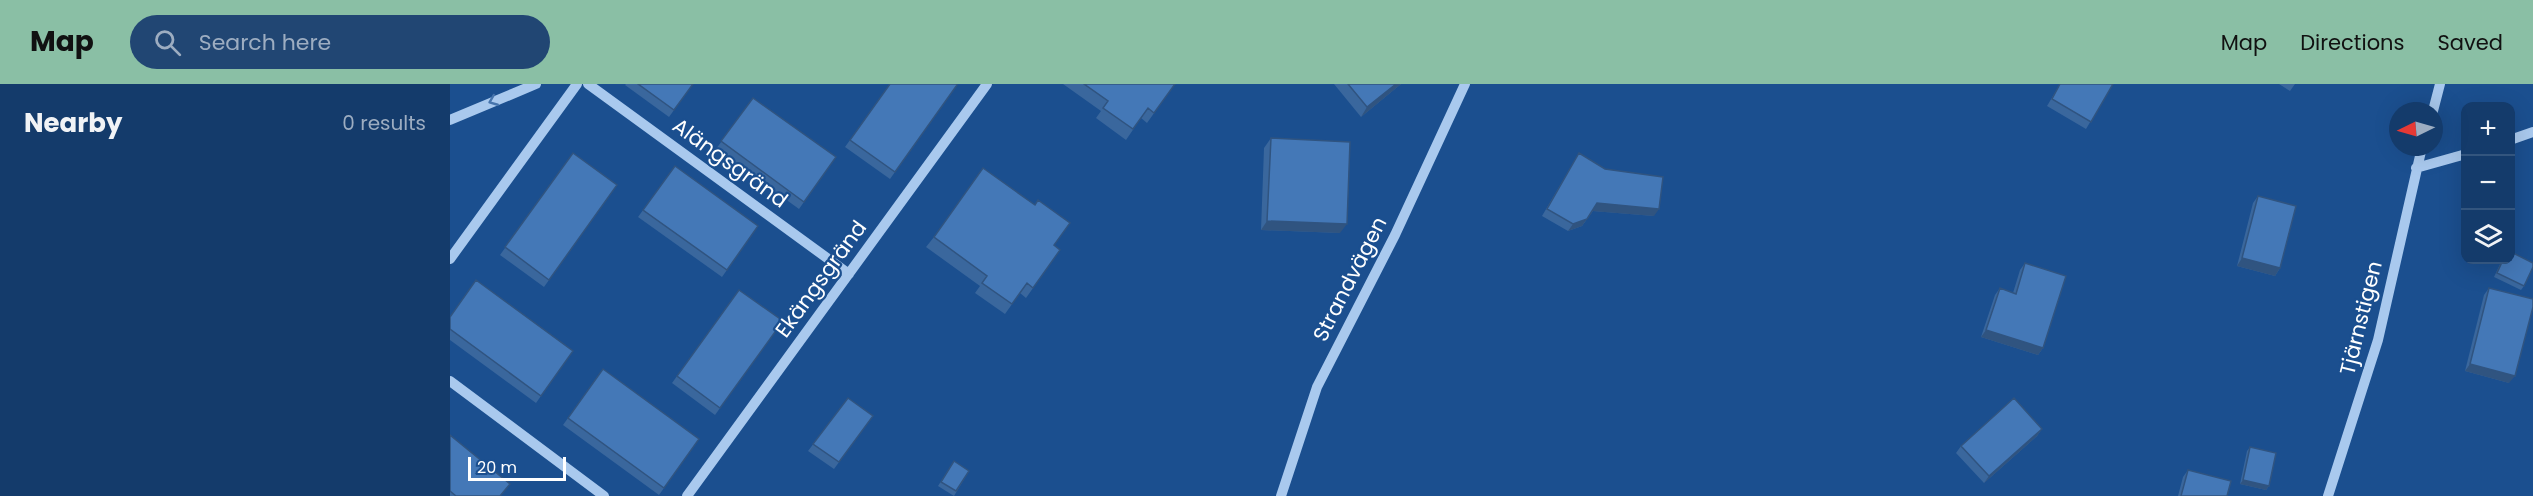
<!DOCTYPE html>
<meta charset="utf-8">
<style>
:root{--surface:#143b6b;--page:#214673;--text:#f1f3f6;--muted:#9dadc1;--line:#33557e;--accent:#8abfa5}
body{margin:0;font-family:Poppins,sans-serif;background:var(--page);color:var(--text)}
.controls{position:absolute;right:18px;top:18px;display:grid;overflow:hidden;border-radius:12px;box-shadow:0 6px 24px #0002}
.controls button{width:54px;height:54px;display:grid;place-items:center;padding:0;border:0;border-bottom:2px solid var(--line);background:var(--surface);color:var(--text);font:30px sans-serif}
.compass{position:absolute;left:1939px;top:18px;width:54px;height:54px;border-radius:50%;background:var(--surface);box-shadow:0 6px 24px #0002;rotate:265deg}
.scale{position:absolute;left:18px;bottom:15px;width:98px;box-sizing:border-box;padding-left:6px;border:3px solid #fff;border-top:0;font-size:16px;line-height:21px;white-space:nowrap;color:#fff;-webkit-text-stroke:4px #1b4f8f;paint-order:stroke}
.list{margin:0;padding:0;list-style:none}
h2{display:flex;justify-content:space-between;align-items:center;height:78px;margin:0;padding:0 24px;font-size:26px}
h2 small{font-size:20px;font-weight:400;color:var(--muted)}
.icon{flex:none;width:33px;height:33px;fill:none;stroke:currentColor;stroke-width:2;stroke-linecap:round;stroke-linejoin:round}
.map{position:relative;flex:none;width:2083px;height:412px;overflow:hidden}
header{display:flex;align-items:center;gap:36px;box-sizing:border-box;height:84px;padding:0 30px;background:var(--accent);color:#111}
header strong{font-size:28px}
nav{display:flex;gap:33px;margin-inline-start:auto;font-size:21px}
.search{width:420px;height:54px;background:var(--page);display:flex;align-items:center;gap:15px;box-sizing:border-box;padding:0 21px;border-radius:33px;color:var(--muted);font-size:22px}
main{display:flex}
aside{flex:1;background:var(--surface)}
.map>svg:first-child{display:block}
.lines{fill:none;stroke-linecap:round;stroke-linejoin:round}
.minor{stroke:#a9c9ee;stroke-width:10}
.wall{fill:#3a679d}
.shaded-wall{fill:#305480}
.building{fill:#4478b7;stroke:#305480;stroke-width:1.5}
.oneway{stroke:#4674ac}
.labels{text-anchor:middle;stroke-width:4.5;stroke-linejoin:round;paint-order:stroke}
.street-label{font-size:21px;fill:#fff;stroke:#1b4f8f}
</style>
<header>
<strong>Map</strong>
<div class="search"><svg class="icon" aria-label="search" viewBox="0 0 24 24"><circle cx="10" cy="10" r="6"/><path d="M15 15l6 6"/></svg>Search here</div>
<nav><a>Map</a><a>Directions</a><a>Saved</a></nav>
</header>
<main>
<aside>
<h2>Nearby<small>0 results</small></h2>
<ul class="list">
</ul>
</aside>
<div class="map">
<svg width="2083" height="412" viewBox="0 0 2083 412">
<rect width="100%" height="100%" fill="#1b4f8f"/>
<g class="lines">
<path class="minor" d="M138,0L399,190
M1983,27L1990,0
M0,36L86,0
M2060,56L2083,48
M1966,84L2016,70
M0,175L127,0
M0,297L154,412
M237,412L537,0
M831,412L867,303L945,151L1015,0
M1878,412L1928,256L1972,63"/>
</g>
<path class="wall" d="M176,0H243L219,33L175,1Z
M440,0L507,1L440,95L395,63Z
M613,0H725L697,39L691,34L676,56L646,34L651,27Z
M884,0H951L911,33Z
M1610,0H1663L1636,45L1597,22Z
M1829,0H1845L1840,7Z
M303,14L386,73L349,125L266,65Z
M821,54L890,149L811,146L814,64Z
M123,69L167,101L94,203L50,171Z
M1129,69L1204,132L1143,127L1132,142L1118,147L1092,132Z
M225,82L308,142L272,193L188,133Z
M1808,112L1830,184L1825,192L1787,182L1803,119Z
M484,153L603,176L576,214L570,209L555,230L525,209L530,202L476,163Z
M2052,176H2061L2074,202L2071,206L2044,193Z
M1575,179L1593,264L1588,271L1531,253L1545,211L1550,204L1563,209L1570,186Z
M2039,204L2059,299L2015,287L2034,211Z
M289,206L333,237L265,331L222,299Z
M0,233L123,267L86,319L0,256Z
M153,285L249,355L209,411L113,341Z
M398,314L423,332L384,385L358,367Z
M1592,345L1587,352L1534,399L1506,369L1511,362Z
M0,351L51,412H0Z
M1800,363L1819,402L1816,406L1790,400L1797,367Z
M504,377L519,387L504,412L488,402Z
M1738,386L1777,412H1728L1733,393Z"/>
<path class="shaded-wall" d="M946,0H951L911,33L917,23Z
M1147,119L1209,125L1204,132L1142,127Z
M1137,135L1132,142L1118,147L1123,140Z
M817,137L897,140L890,149L811,146Z
M1792,174L1830,184L1825,192L1787,182Z
M1536,246L1593,264L1588,271L1531,253Z
M2020,280L2065,292L2059,299L2015,287Z
M1592,345L1587,352L1534,399L1539,392Z
M1793,396L1819,402L1816,406L1790,400Z"/>
<path class="building" d="M188,0H243L224,26Z
M440,0H506L507,1L445,88L400,56Z
M634,0H725L704,29L698,24L683,45L653,24L658,17Z
M898,0H946L917,23Z
M1610,0H1663L1641,38L1602,15Z
M303,14L386,73L354,118L271,57Z
M821,54L900,58L897,140L817,137Z
M123,69L167,101L99,196L55,163Z
M1129,69L1155,85L1213,93L1209,125L1147,119L1137,135L1123,140L1097,125Z
M225,82L308,142L277,186L193,126Z
M533,84L585,121L588,116L620,139L604,161L610,166L583,204L577,199L562,220L532,199L537,192L484,153Z
M1808,112L1846,122L1830,184L1792,174Z
M2061,168L2083,179V183L2074,202L2047,189L2053,176H2061Z
M1575,179L1616,192L1593,264L1536,246L1550,204L1566,210Z
M26,196L123,267L91,312L0,245V233Z
M2039,204L2083,215V223L2065,292L2020,280Z
M289,206L333,237L270,324L227,292Z
M153,285L249,355L214,404L118,334Z
M398,314L423,332L389,378L363,360Z
M1564,314L1592,345L1539,392L1511,362Z
M0,351L60,400L50,412H6L0,407Z
M1800,363L1826,369L1819,402L1793,396Z
M504,377L519,387L506,407L491,398Z
M1738,386L1781,397L1777,412H1731Z"/>
<defs><path id="oneway-chevron" d="M-2-3.5L2.5 0L-2 3.5" fill="none" stroke-width="1.6" stroke-linecap="round" stroke-linejoin="round" transform="scale(1.5)"/></defs>
<use class="oneway" href="#oneway-chevron" transform="translate(43 17) rotate(158)"/>
<g class="labels">
<g class="street-label">
<text transform="translate(280 79) rotate(36)" y="7">Alängsgränd</text>
<text transform="translate(371 195) rotate(-54)" y="7">Ekängsgränd</text>
<text transform="translate(900 195) rotate(-63)" y="7">Strandvägen</text>
<text transform="translate(1911 234) rotate(-76)" y="7">Tjärnstigen</text>
</g>
</g>
</svg>
<div class="controls">
<button>+</button>
<button>−</button>
<button><svg class="icon" aria-label="layers" viewBox="0 0 24 24"><path d="M12 4l9 5-9 5-9-5zM3 14l9 5 9-5"/></svg></button>
</div>
<svg class="compass" viewBox="-18 -18 36 36"><path d="M0-13l5 13h-10z" fill="#e53935"/><path d="M0 13l5-13h-10z" fill="#9dadc1"/></svg>
<div class="scale">20 m</div>
</div>
</main>
